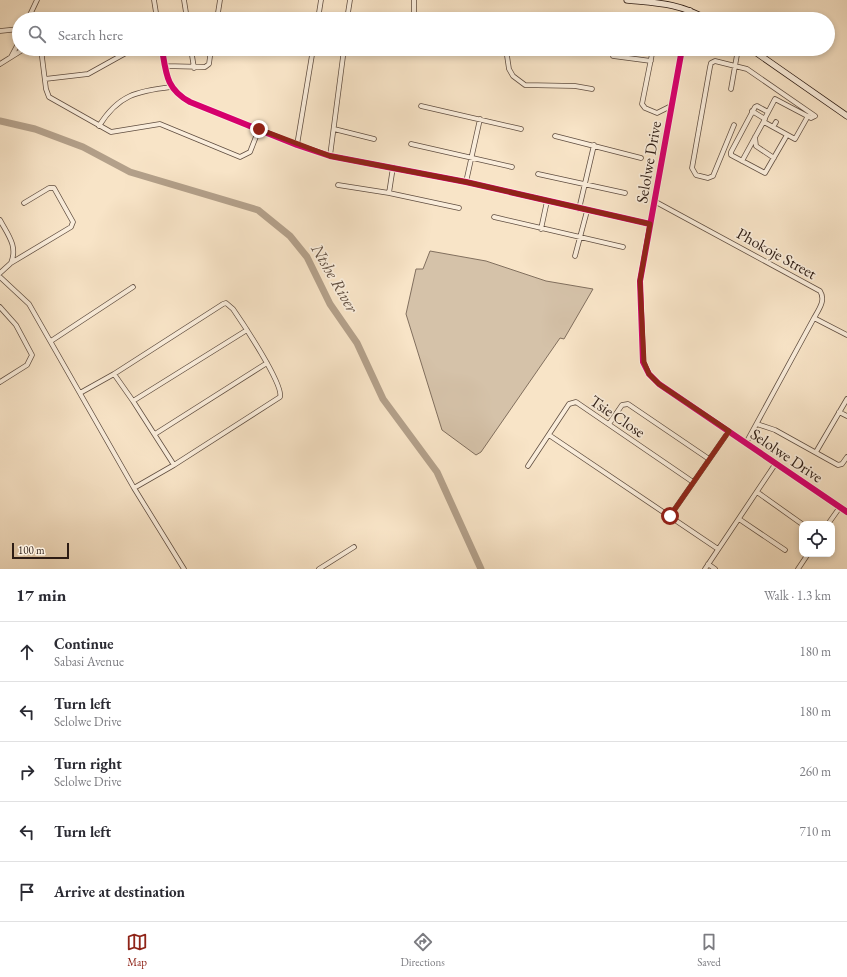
<!DOCTYPE html>
<meta charset="utf-8">
<style>
:root{--surface:#fff;--page:#f2f2f3;--text:#2b2b33;--muted:#7c7c81;--line:#e1e1e2;--accent:#8f2418}
body{margin:0;font-family:"EB Garamond",serif;background:var(--page);color:var(--text)}
.controls{position:absolute;right:12px;bottom:12px;display:grid;overflow:hidden;border-radius:8px;box-shadow:0 2px 6px #0003}
.controls button{width:36px;height:36px;display:grid;place-items:center;padding:0;border:0;border-bottom:1px solid var(--line);background:var(--surface);color:var(--text);font:20px sans-serif}
.scale{position:absolute;left:12px;bottom:10px;width:57px;box-sizing:border-box;padding-left:4px;border:2px solid #2d1c14;border-top:0;font-size:11px;line-height:14px;white-space:nowrap;color:#2d1c14;-webkit-text-stroke:3px #faeddb;paint-order:stroke}
.stop{position:absolute;width:12px;height:12px;margin:-9px;border:3px solid #8f2418;border-radius:50%;background:#fff}
.stop.end{background:#8f2418;border-color:#fff;box-shadow:0 1px 4px #0008}
.list{margin:0;padding:0;list-style:none}
h2{display:flex;justify-content:space-between;align-items:center;height:52px;margin:0;padding:0 16px;font-size:17px}
h2 small{font-size:13px;font-weight:400;color:var(--muted)}
.list li{display:grid;grid-template-columns:26px 1fr auto;gap:12px;align-items:center;box-sizing:border-box;height:60px;padding:0 16px;border-top:1px solid var(--line)}
.list b{display:block;font-size:15px;white-space:nowrap}
.list p{margin:0;font-size:13px;white-space:nowrap;color:var(--muted)}
.list em{font-size:13px;font-style:normal;color:var(--muted)}
.icon{flex:none;width:22px;height:22px;fill:none;stroke:currentColor;stroke-width:2;stroke-linecap:round;stroke-linejoin:round}
.map{position:relative;flex:none;width:847px;height:569px;overflow:hidden}
.search{position:absolute;background:var(--surface);box-shadow:0 2px 6px #0003;left:12px;right:12px;top:12px;height:44px;display:flex;align-items:center;gap:10px;box-sizing:border-box;padding:0 14px;border-radius:22px;color:var(--muted);font-size:15px}
.sheet{height:352px;background:var(--surface)}
nav{display:flex;justify-content:space-around;align-items:center;box-sizing:border-box;height:56px;border-top:1px solid var(--line);background:var(--surface);font-size:11px;color:var(--muted)}
nav a{display:grid;justify-items:center;gap:2px}
nav .on{color:var(--accent)}
.map>svg:first-child{display:block}
.green{fill:#d5c2a9;stroke:#816f5e}
.lines{fill:none;stroke-linecap:round;stroke-linejoin:round}
.river{stroke:#b3a08a;stroke-width:7}
.street-casing{stroke:#604e41;stroke-width:5.5}
.secondary-casing{stroke:#2d1c14;stroke-width:7}
.street{stroke:#faeddb;stroke-width:4}
.secondary{stroke:#faeddb;stroke-width:5.5}
.cycleway-casing{stroke:#faeddb;stroke-width:8}
.cycleway{stroke:#d6006c;stroke-width:6}
.route{stroke:#8f2418;stroke-width:5}
.labels{text-anchor:middle;stroke-width:3.5;stroke-linejoin:round;paint-order:stroke}
.street-label{font-size:16px;fill:#2d1c14;stroke:#faeddb}
.water-label{font-size:17px;font-style:italic;fill:#635143;stroke:#faeddb}
</style>
<div class="map">
<svg width="847" height="569" viewBox="0 0 847 569">
<rect width="100%" height="100%" fill="#f8e4c7"/>
<filter id="stains"><feTurbulence type="fractalNoise" baseFrequency=".005" numOctaves="4"/><feColorMatrix values="0 0 0 0 .2 0 0 0 0 .09 0 0 0 0 .02 0 0 0 .5 -.17"/></filter>
<radialGradient id="worn" r=".72"><stop offset=".6" stop-color="#630" stop-opacity="0"/><stop offset="1" stop-color="#630" stop-opacity=".3"/></radialGradient>
<path class="green" d="M430,251L486,261L546,281L593,289L564,339L560,338L481,452L476,455L442,430L406,314L416,269H423Z"/>
<g class="lines">
<path class="river" d="M0,121L35,129L83,147L130,172L258,210L290,236L307,257L330,304L357,343L383,399L437,472L481,569"/>
<defs>
<path id="street" d="M154,0L157,19
M184,0L187,19
M28,19L37,0
M113,19L157,15
M217,19L220,0
M318,19L321,0
M347,19L350,0
M414,19V0
M688,19L690,10
M0,31L19,29
M41,49L46,89L49,97L111,132L160,124L240,157L250,152L259,129
M162,49C166,73 166,89 190,102L297,145L330,156L466,182L650,224
M191,49L194,68
M506,49L509,69L513,76L525,85L575,86L592,89
M653,49L642,104L645,108L657,113L671,106
M682,49L640,281L643,362L649,374L659,384L847,512
M613,56L651,61
M11,57L19,42
M0,64L24,49
M165,66L205,67L209,64L211,49
M45,79L88,74L133,49
M731,89L738,49
M421,106L521,129
M768,112L757,106L755,107L731,152V155L765,173L787,135
M765,118L775,99L811,118L815,116
M764,122L795,139L808,116
M734,125L713,176L708,178L696,175L692,168L710,67L711,63L715,61L747,69L815,116
M99,126C118,95 137,91 171,87
M773,127L776,122
M334,129L374,139
M555,136L641,158
M755,137L756,146L774,158
M411,144L512,167
M297,145L313,49
M330,156L344,49
M742,161L765,119L752,111
M538,174L625,193
M466,182L480,119
M338,185L389,193L459,208
M389,193L393,167
M654,201L820,291C826,300 819,309 814,318L746,443
M579,209L594,145
M494,217L623,247
M0,220C8,235 18,246 11,263
M541,229L547,201
M575,256L587,211
M0,273L11,263L71,227L73,222L54,188H49L24,203
M0,277L29,304L134,488L184,569
M0,307L16,325L32,355L27,365L0,382
M814,318L847,335
M51,341L133,287
M114,374L133,401L174,465
M80,393L114,374L223,304L226,303L233,309C242,322 284,385 280,397L174,465L134,488
M133,401L247,330
M839,412L847,416
M609,424L622,405L628,404L709,459
M757,424L775,430L838,465L842,464L847,457
M155,434L267,363
M549,435L718,549
M816,452L847,399
M528,466L569,404L576,402L693,482
M757,492L802,524
M670,516L729,431
M739,519L785,550
M828,524L840,507
M708,564L715,569
M319,569L354,547
M705,569L776,463
M798,569L808,554"/>
<path id="secondary" d="M627,0C657,3 679,3 706,19
M751,49L847,116"/>
</defs>
<use href="#street" class="street-casing"/>
<use href="#secondary" class="secondary-casing"/>
<use href="#street" class="street"/>
<use href="#secondary" class="secondary"/>
<defs>
<path id="cycleway" d="M162,49C166,73 166,89 190,102L297,145L330,156L466,182L650,224
M682,49L640,281L643,362L649,374L659,384L847,512"/>
</defs>
<use href="#cycleway" class="cycleway-casing"/>
<use href="#cycleway" class="cycleway"/>
</g>
<g class="lines">
<path class="route" d="M259,129L330,156L466,182L650,224L640,281L644,362L649,374L659,384L729,431L670,516"/>
</g>
<g class="labels">
<g class="street-label">
<text transform="translate(648 162) rotate(-80)" y="6">Selolwe Drive</text>
<text transform="translate(777 253) rotate(29)" y="6">Phokoje Street</text>
<text transform="translate(618 416) rotate(34)" y="6">Tsie Close</text>
<text transform="translate(787 455) rotate(34)" y="6">Selolwe Drive</text>
</g>
<g class="water-label">
<text transform="translate(335 278) rotate(60)" y="6">Ntshe River</text>
</g>
</g>
<rect width="100%" height="100%" filter="url(#stains)"/>
<rect width="100%" height="100%" fill="url(#worn)"/>
</svg>
<div class="controls">
<button><svg class="icon" aria-label="locate" viewBox="0 0 24 24"><circle cx="12" cy="12" r="6"/><path d="M12 2v4M12 18v4M2 12h4M18 12h4"/></svg></button>
</div>
<div class="scale">100 m</div>
<div class="stop" style="left:670px;top:516px"></div>
<div class="stop end" style="left:259px;top:129px"></div>
<div class="search"><svg class="icon" aria-label="search" viewBox="0 0 24 24"><circle cx="10" cy="10" r="6"/><path d="M15 15l6 6"/></svg>Search here</div>
</div>
<section class="sheet">
<h2>17 min<small>Walk · 1.3 km</small></h2>
<ul class="list">
<li><svg class="icon" aria-label="ahead" viewBox="0 0 24 24"><path d="M12 20V5M6 11l6-6 6 6"/></svg><div><b>Continue</b><p>Sabasi Avenue</p></div><em>180 m</em></li>
<li><svg class="icon" aria-label="left" viewBox="0 0 24 24"><path d="M17 20v-9H6M10 6l-5 5 5 5"/></svg><div><b>Turn left</b><p>Selolwe Drive</p></div><em>180 m</em></li>
<li><svg class="icon" aria-label="right" viewBox="0 0 24 24"><path d="M7 20v-9h11M14 6l5 5-5 5"/></svg><div><b>Turn right</b><p>Selolwe Drive</p></div><em>260 m</em></li>
<li><svg class="icon" aria-label="left" viewBox="0 0 24 24"><path d="M17 20v-9H6M10 6l-5 5 5 5"/></svg><div><b>Turn left</b></div><em>710 m</em></li>
<li><svg class="icon" aria-label="arrive" viewBox="0 0 24 24"><path d="M6 21V4h12l-3 4 3 4H6"/></svg><div><b>Arrive at destination</b></div></li>
</ul>
</section>
<nav>
<a class="on"><svg class="icon" aria-label="map" viewBox="0 0 24 24"><path d="M3 6l6-2 6 2 6-2v14l-6 2-6-2-6 2zM9 4v14M15 6v14"/></svg>Map</a>
<a><svg class="icon" aria-label="directions" viewBox="0 0 24 24"><path d="M12 3l9 9-9 9-9-9zM9 14v-3h6M13 9l2 2-2 2"/></svg>Directions</a>
<a><svg class="icon" aria-label="saved" viewBox="0 0 24 24"><path d="M7 4h10v16l-5-4-5 4z"/></svg>Saved</a>
</nav>
